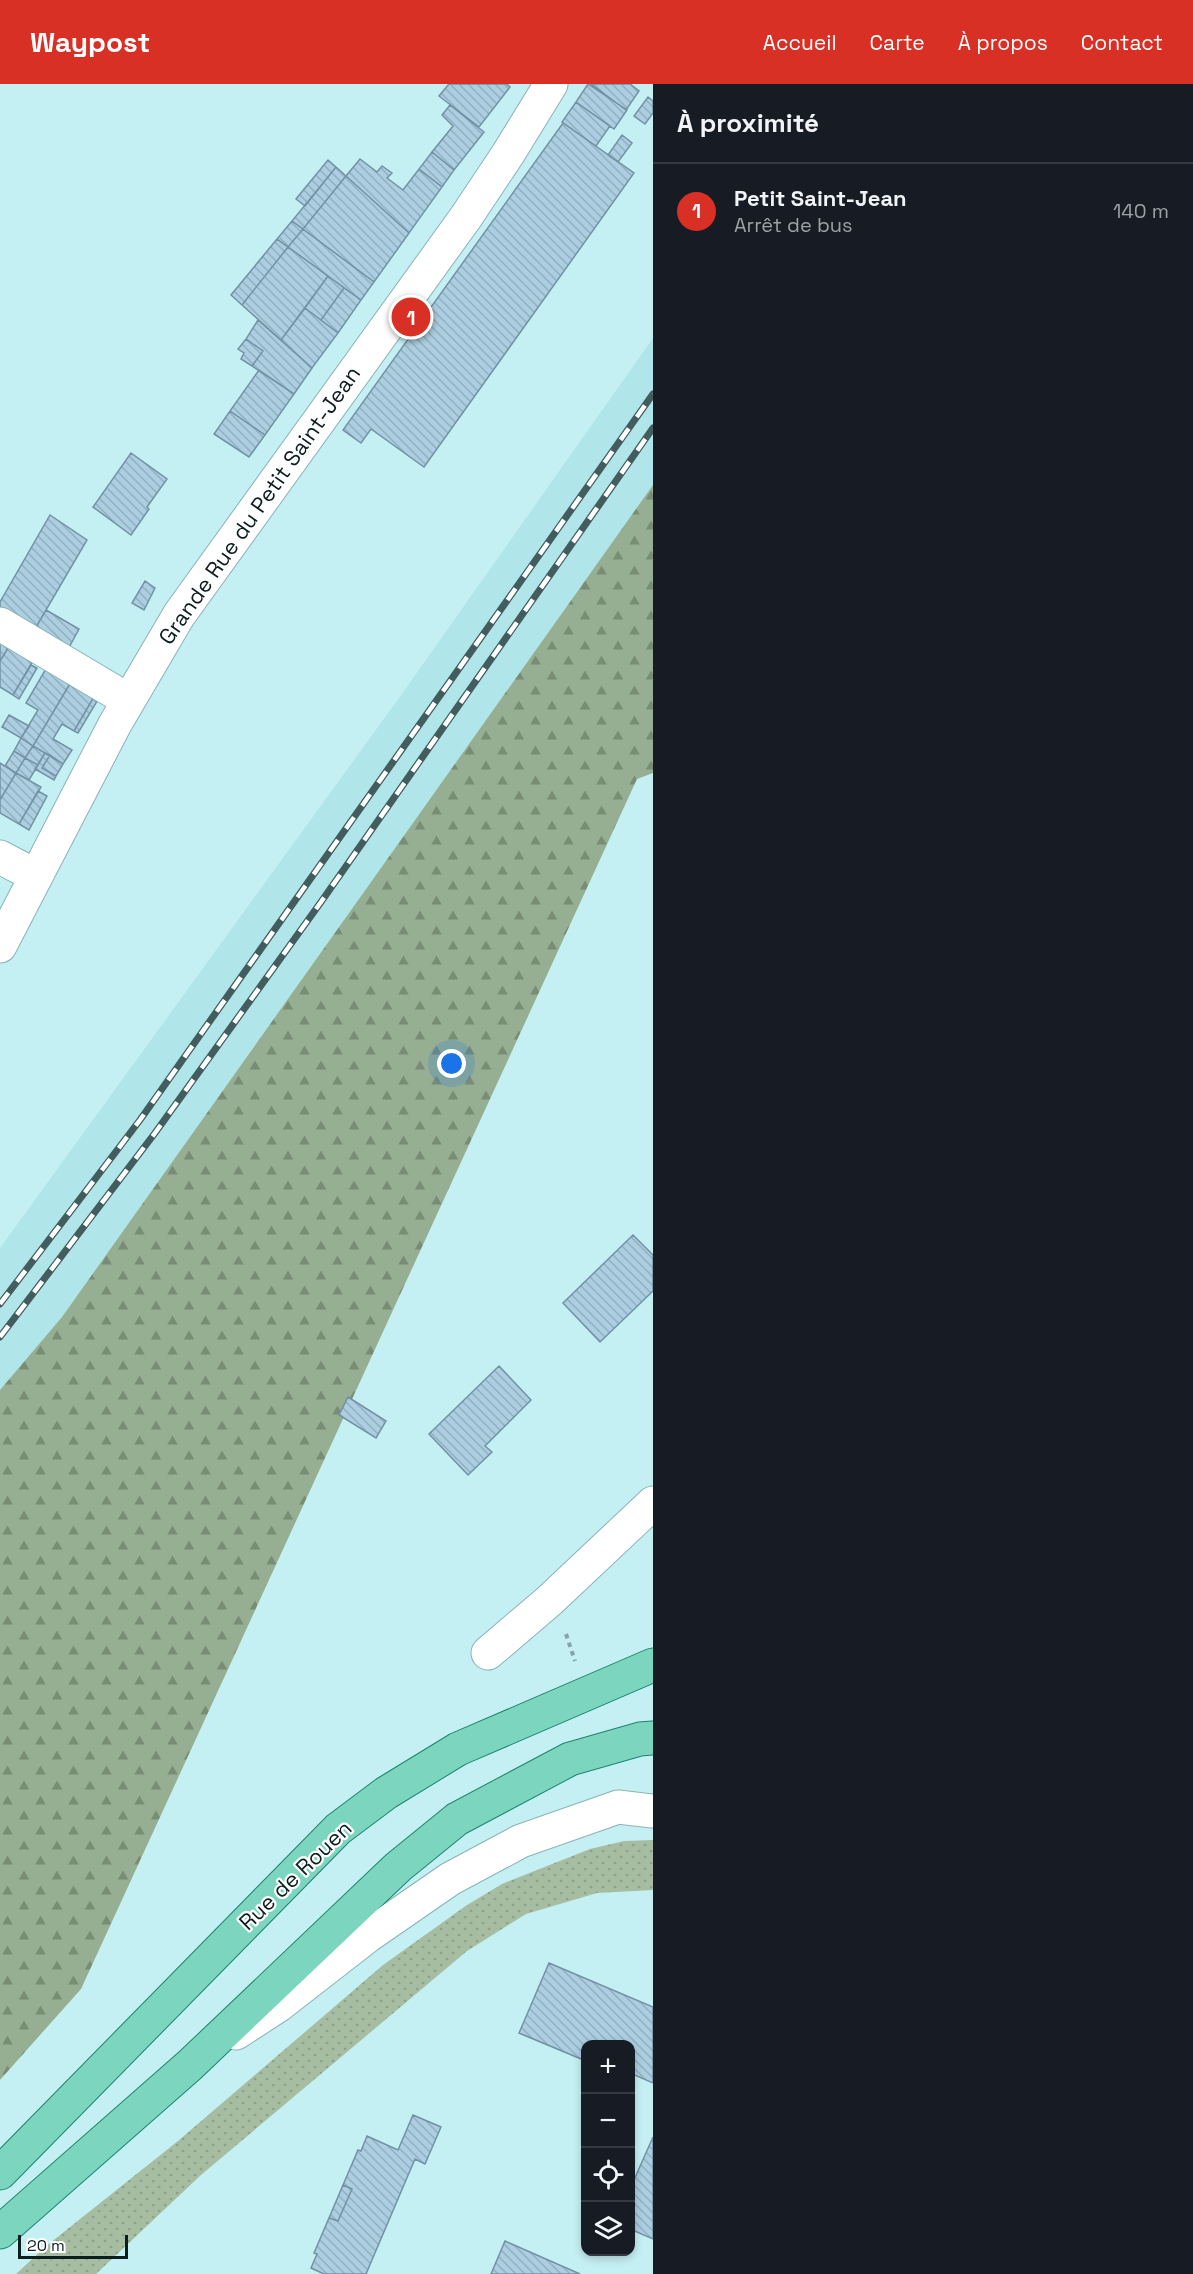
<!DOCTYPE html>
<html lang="fr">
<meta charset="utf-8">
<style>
:root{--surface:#171b24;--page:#242831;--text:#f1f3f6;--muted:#9ea1a6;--line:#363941;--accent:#d93025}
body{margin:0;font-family:"Space Grotesk",sans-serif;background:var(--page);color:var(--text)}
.controls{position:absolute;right:18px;bottom:18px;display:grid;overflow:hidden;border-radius:12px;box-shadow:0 3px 9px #0003}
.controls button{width:54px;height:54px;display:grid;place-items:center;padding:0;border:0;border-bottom:2px solid var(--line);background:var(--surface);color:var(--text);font:30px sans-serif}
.scale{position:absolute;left:18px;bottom:15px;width:110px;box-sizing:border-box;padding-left:6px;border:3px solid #0d1e1f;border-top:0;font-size:16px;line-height:21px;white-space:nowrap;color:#0d1e1f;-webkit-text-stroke:4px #fff;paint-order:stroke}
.you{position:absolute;left:452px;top:980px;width:21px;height:21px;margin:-15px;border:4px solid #fff;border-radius:50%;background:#1a73e8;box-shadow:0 0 0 9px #1a73e833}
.badge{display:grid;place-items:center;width:39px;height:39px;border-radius:50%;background:var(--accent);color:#fff;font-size:20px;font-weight:700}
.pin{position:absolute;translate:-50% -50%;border:3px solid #fff;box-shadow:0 2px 6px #0006}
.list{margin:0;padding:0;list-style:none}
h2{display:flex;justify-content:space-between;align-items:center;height:78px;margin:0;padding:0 24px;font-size:26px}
h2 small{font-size:20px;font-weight:400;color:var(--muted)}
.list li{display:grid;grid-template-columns:39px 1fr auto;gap:18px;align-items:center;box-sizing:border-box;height:96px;padding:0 24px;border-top:2px solid var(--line)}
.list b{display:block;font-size:22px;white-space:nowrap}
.list p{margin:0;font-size:20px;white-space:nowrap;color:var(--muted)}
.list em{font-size:20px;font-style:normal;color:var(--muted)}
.icon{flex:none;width:33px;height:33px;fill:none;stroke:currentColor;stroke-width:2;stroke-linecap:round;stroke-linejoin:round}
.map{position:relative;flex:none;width:653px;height:2190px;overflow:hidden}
header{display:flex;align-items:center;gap:36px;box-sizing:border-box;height:84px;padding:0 30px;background:var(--accent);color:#fff}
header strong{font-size:28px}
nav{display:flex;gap:33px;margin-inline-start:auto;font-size:21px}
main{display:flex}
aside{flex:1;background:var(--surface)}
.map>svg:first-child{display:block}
.built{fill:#b0e6e9}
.grass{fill:url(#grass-dots)}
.forest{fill:url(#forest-firs)}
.building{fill:url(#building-back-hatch);stroke:#7292a4;stroke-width:1.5}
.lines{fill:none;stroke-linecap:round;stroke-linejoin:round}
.minor-casing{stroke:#89b3b6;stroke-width:35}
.major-casing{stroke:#1d846c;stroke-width:35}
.path{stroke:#84a5a8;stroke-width:4;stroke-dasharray:4.5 4.5;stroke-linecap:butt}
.minor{stroke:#fff;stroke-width:33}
.major{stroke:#7cd6bf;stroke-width:33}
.rail-casing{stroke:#435c5d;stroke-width:7}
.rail{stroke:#fff;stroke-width:4.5;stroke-dasharray:14;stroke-linecap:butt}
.labels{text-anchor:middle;stroke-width:4.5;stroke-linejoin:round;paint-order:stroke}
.street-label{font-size:22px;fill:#0d1e1f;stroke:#fff}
</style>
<header>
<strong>Waypost</strong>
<nav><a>Accueil</a><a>Carte</a><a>À propos</a><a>Contact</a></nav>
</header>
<main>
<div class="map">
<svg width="653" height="2190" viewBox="0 0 653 2190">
<defs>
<pattern id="grass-dots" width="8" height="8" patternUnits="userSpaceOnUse" patternTransform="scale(1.5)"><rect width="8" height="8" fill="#a6bda2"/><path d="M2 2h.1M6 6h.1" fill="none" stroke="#8ea28b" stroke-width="1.8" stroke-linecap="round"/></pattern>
<pattern id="forest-firs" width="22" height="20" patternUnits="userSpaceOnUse" patternTransform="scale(1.5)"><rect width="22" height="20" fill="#96ae91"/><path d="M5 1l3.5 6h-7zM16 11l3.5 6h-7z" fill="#798d76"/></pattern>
<pattern id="building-back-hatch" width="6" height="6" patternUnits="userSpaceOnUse" patternTransform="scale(1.5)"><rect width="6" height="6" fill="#abcee0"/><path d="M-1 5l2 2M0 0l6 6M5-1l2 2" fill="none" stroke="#92b0c0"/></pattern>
</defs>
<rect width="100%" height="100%" fill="#c5f0f3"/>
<path class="built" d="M653,254V401L62,1233L0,1306V1164L399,614Z"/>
<path class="grass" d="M653,1756V1806L597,1809L526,1830L467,1867L201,2091L96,2190H16L45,2163L178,2057L383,1881L467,1821L502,1800L590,1765L624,1757Z"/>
<path class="forest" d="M653,401V689L637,695L81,1905L0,1996V1306L62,1233Z"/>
<path class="building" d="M449,0H507L510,3L479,43L439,12Z
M588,0L627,26L614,45L576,18Z
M591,0H630L639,7L626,26Z
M648,13L653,17V29L645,40L634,32Z
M576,18L610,42L596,62L562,38Z
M450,21L484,48L454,86L432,68L453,42L442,31Z
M563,39L634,89L424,383L371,345L361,359L343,346Z
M622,51L632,59L618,78L608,71Z
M432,68L454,86L442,103L419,85Z
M360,75L377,88L382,82L392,89L387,94L403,106L419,85L442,103L409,149L346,92Z
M328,76L336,83L305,122L296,115Z
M336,83L346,92L303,145L292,137Z
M346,92L409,149L374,198L303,145Z
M292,137L303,145L288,163L277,155Z
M303,145L374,198L361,216L288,163Z
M277,155L288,163L242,221L231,211Z
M288,163L328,192L281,256L242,221Z
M328,192L344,204L321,236L305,224Z
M344,204L361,216L338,249L321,236Z
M305,224L338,249L312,284L281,256Z
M258,236L312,284L294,310L252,282L263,267L246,255Z
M246,255L263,267L252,282L241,275L244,269L238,265Z
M259,286L294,310L265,351L230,327Z
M230,327L265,351L249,373L214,350Z
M131,369L167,395L147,423L149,425L131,451L93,423Z
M50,431L87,456L32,550L0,531V518Z
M145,497L155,504L144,526L132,519Z
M46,526L79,545L66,569L32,550Z
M0,555L10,561L0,577Z
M10,561L34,575L13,611L0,603V577Z
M31,581L37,584L19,615L13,611Z
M47,583L71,598L33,662L21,654L38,626L26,619Z
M71,598L95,611L74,647L62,640L53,655L72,666L63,680L33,662Z
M95,611L99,614L78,649L74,647Z
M9,631L29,642L21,654L2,643Z
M21,654L33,662L25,674L14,667Z
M33,662L45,669L38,681L25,674Z
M14,667L25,674L16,689L5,682Z
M45,669L50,671L42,684L56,692L54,696L35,685Z
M50,671L63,680L56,692L42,684Z
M25,674L38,681L29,696L16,689Z
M0,679L16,689L0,716Z
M16,689L41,703L19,740L0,729V716Z
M38,707L47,712L29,746L19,740Z
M633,1151L653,1171V1207L600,1258L563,1219Z
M499,1282L531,1316L485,1362L492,1368L468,1391L429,1350Z
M348,1313L386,1337L376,1354L339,1331Z
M549,1879L653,1923V1999L630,1989V1960H586V1977L519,1949Z
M413,2031L441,2043L425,2080L415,2075L366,2190H324L311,2184L317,2170L314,2169L329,2134L338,2137L352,2105L343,2101L358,2066L361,2067L367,2052L398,2066Z
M653,2053V2155L630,2145V2105Z
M343,2101L352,2105L338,2137L329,2134Z
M505,2157L580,2190H491Z"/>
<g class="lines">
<defs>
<path id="minor" d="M0,540L128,616
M0,773L36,792
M0,862L115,640L179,531L466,133L508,70L551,0
M488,1569L549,1517L653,1419
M236,1949L279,1921L369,1851L450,1795L521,1757L618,1723L653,1727"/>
<path id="major" d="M0,2089L338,1745L386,1709L458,1665L653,1581
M0,2148L190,1981L398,1783L457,1735L570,1675L640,1655L653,1654"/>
</defs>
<use href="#minor" class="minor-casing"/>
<use href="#major" class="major-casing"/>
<path class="path" d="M566,1550L575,1577"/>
<use href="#minor" class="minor"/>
<use href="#major" class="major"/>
<defs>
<path id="rail" d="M0,1220L140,1036L653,310
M0,1253L155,1049L321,818L653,344"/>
</defs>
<use href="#rail" class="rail-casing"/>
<use href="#rail" class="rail"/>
</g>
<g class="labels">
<g class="street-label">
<text transform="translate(259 421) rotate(-55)" y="8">Grande Rue du Petit Saint-Jean</text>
<text transform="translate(295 1791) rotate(-44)" y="8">Rue de Rouen</text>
</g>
</g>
</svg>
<div class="controls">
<button>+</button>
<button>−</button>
<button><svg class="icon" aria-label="locate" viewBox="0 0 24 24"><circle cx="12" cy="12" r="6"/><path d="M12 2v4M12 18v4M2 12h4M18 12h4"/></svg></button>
<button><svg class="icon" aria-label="layers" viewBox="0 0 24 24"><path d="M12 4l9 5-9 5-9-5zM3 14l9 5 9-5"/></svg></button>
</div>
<div class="scale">20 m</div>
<div class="you"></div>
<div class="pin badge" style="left:411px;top:233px">1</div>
</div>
<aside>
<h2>À proximité<small></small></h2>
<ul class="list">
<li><span class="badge">1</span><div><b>Petit Saint-Jean</b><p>Arrêt de bus</p></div><em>140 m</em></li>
</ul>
</aside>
</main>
